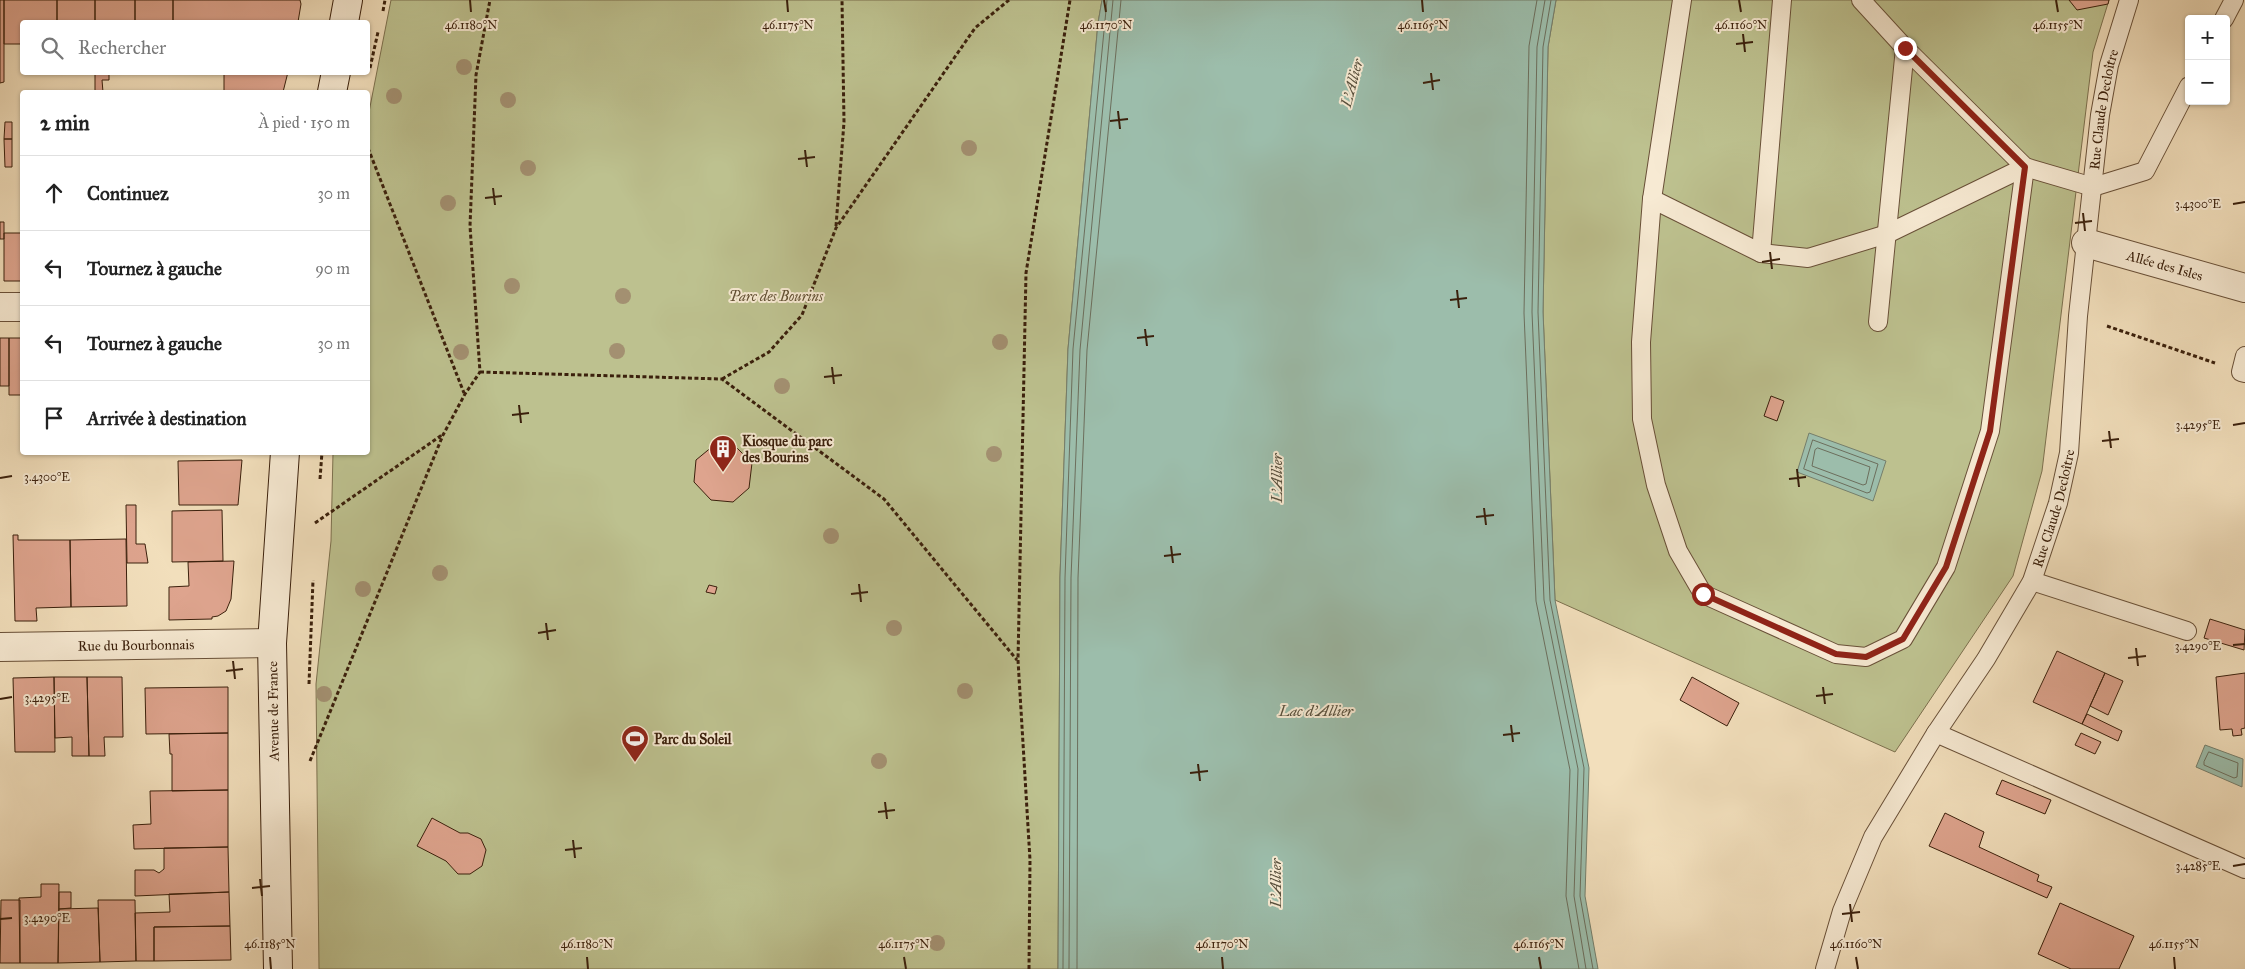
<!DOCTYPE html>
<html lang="fr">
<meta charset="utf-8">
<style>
:root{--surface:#fff;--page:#f6f6f6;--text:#222;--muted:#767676;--line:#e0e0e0}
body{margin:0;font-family:"IM FELL Great Primer",serif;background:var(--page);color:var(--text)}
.controls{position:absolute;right:15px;top:15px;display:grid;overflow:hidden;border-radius:5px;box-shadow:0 1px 4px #0004}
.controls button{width:45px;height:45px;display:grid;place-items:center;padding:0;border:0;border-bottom:1px solid var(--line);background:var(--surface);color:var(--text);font:25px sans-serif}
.stop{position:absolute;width:15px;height:15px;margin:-11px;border:4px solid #8f2418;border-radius:50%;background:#fff}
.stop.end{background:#8f2418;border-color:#fff;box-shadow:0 1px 5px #0008}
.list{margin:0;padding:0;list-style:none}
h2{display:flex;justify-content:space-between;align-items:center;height:65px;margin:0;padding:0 20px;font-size:21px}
h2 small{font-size:16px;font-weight:400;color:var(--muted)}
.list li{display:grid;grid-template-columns:32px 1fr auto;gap:15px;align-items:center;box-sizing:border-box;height:75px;padding:0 20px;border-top:1px solid var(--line)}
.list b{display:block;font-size:19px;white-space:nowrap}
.list em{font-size:16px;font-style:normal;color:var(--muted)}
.icon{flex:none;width:28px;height:28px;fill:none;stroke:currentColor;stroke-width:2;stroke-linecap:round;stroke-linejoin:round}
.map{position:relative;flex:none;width:2245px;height:969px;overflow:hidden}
.search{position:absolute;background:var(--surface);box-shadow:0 1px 4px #0004;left:20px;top:20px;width:350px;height:55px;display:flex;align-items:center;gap:12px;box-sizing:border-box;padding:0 18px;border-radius:5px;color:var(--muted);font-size:19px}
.panel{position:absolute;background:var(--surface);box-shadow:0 1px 4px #0004;left:20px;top:90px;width:350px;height:365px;border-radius:5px}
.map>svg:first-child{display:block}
.green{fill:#bdc18f;stroke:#7c704e}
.water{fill:#9cbdab;stroke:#757e6b}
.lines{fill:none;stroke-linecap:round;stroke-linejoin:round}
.shore{stroke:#6c6e5c;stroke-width:1}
.building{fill:#dea48e;stroke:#3b200c}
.lane-casing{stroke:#695038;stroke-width:20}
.street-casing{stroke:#695038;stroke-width:30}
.secondary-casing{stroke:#3b200c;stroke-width:30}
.path{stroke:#3b200c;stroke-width:3;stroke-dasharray:4 2.5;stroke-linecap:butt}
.lane{stroke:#f7ead3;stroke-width:18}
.street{stroke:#f7ead3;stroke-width:28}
.secondary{stroke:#f7ead3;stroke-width:28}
.tree{fill:#a39071}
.route{stroke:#8f2418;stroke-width:6}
.ticks{fill:none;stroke:#3b200c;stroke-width:2}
.labels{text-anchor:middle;stroke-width:4;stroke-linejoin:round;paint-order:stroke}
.street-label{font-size:14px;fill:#3b200c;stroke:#f7ead3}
.park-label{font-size:14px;font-style:italic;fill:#625033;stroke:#f7ead3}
.poi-label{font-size:14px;font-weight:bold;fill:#3b200c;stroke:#f7ead3;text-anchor:start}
.water-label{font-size:15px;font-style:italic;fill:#584f3c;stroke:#f7ead3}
.ticks-label{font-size:12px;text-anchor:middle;fill:#3b200c;stroke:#f7ead3;stroke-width:4;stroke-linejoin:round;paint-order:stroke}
</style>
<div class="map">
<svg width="2245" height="969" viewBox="0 0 2245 969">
<rect width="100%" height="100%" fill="#f2dfbc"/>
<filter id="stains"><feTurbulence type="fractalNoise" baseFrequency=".004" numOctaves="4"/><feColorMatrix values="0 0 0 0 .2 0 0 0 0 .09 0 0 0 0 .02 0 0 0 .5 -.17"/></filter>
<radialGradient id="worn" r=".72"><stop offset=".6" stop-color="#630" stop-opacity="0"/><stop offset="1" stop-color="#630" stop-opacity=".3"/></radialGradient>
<path class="green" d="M391,0H1102L1098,23L1068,349L1060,577L1058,969H319L316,684L331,541L333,453L368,452V117Z
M1556,0H2109L2093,52L2042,471L2013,576L1895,752L1555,600L1543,312L1548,47Z"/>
<path class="water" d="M1102,0H1556L1548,47L1543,312L1555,600L1589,768L1585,896L1598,969H1058L1060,577L1068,349L1098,23Z
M1809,433L1886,461L1873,501L1797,472Z
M2205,745L2243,759L2242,787L2196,767Z"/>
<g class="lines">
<path class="shore" d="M1537,0L1529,46L1524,313L1536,601L1570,770L1566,896L1579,969
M1545,0L1537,47L1532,312L1544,600L1578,769L1574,896L1586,969
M1551,0L1543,47L1538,312L1550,600L1584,768L1580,896L1593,969
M1813,440L1878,464L1870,492L1867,493L1804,469Z
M1818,448L1870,467L1866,484L1863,485L1812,466L1815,450Z
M2209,752L2238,763L2237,777L2234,778L2204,765V762Z
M1063,969L1065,578L1073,349L1107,0
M1069,969L1071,578L1080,350L1113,0
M1077,969L1078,578L1087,350L1121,0"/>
</g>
<path class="building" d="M0,0H4V82L0,83Z
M4,0H57V22H22V44H4Z
M57,0H95V22H57Z
M95,0H135V22H95Z
M135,0H173V22H135Z
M173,0H300L301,4L298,22H173Z
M2069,0H2109L2108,4L2077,10Z
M95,72H109V80H102L103,92H95Z
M224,72H288L283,92H224Z
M5,122H12V139H4Z
M4,139H12V167H5Z
M0,222H4V239H0Z
M4,233H22V281H4Z
M0,338H9V386H0Z
M9,338H22V395H9Z
M1771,396L1784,401L1777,421L1764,416Z
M721,439L733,440L732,448H737L752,463L749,488L733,502L711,500L694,482L696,460L713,446H720Z
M242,460L238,505H179L178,461Z
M126,505H136V544H145L148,563H127Z
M222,510L223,561L172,562V511Z
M13,535H18V540H70L71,607L36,608L37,621H15Z
M126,539L127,606L71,607L70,540Z
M234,561L231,599L226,611L218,616L212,617V619L169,620V587L189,586L188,562Z
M709,585L717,587L715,594L706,592Z
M2210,619L2245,630L2244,650L2204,638Z
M2057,651L2105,673L2082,724L2033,702Z
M2105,673L2123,681L2108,715L2090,706Z
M2245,673V728L2241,729L2242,735L2233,736L2232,729L2220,730L2216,677Z
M54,677H87L89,756H72V737L55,738Z
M54,677L55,752H15L13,678Z
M87,677H122L123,735V737H104L105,756H89Z
M1692,677L1739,703L1727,726L1680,700Z
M228,687V733L146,734L145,688Z
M2087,714L2122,731L2118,741L2082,724Z
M228,733V790L172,791V754H170L169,734Z
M2081,733L2101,742L2095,754L2075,745Z
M2002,780L2051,800L2045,814L1996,794Z
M228,790V847L134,849L133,825L151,824L150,791Z
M1945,813L1984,832L1979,847L2039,875L2037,881L2052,887L2047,898L1929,846Z
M432,818L460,833H468L481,839L486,850L482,866L470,874H458L446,861L417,846Z
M228,847L229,892L135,896V870H154L159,873L164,869V848Z
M41,884H59L58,963H20L19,898L41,897Z
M59,892H71V908L59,909Z
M229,892L230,926L154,927V961H136L135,913L170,912L169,894Z
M1,900H20V963H0Z
M98,900H135L136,961L100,962Z
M2060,903L2134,936L2119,969H2071L2038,954Z
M98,908L100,962L58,963L59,909Z
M230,926L231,960L154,961V927Z"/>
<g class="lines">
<defs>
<g id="lane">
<path d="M1682,0L1652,199L1641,342L1642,419L1656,485L1678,551L1703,594L1836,654L1866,657L1903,639L1946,567L1990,431L2025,167"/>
<path d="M1861,0L1905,48L2025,167L2093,187L2145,171L2189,86"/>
<path d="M2224,19L2234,0"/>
<path d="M1652,199L1761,253L1808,258L1887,234L2025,167"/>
<path d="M1761,253L1782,0"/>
<path d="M1878,322L1905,48"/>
<path d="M2245,356L2241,372L2245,373"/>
<path d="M2032,581L2187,631"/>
<path d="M1936,733L2245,869"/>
<path id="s1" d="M1825,969L1842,911L1873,837L1936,733L1986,659L2032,581L2058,503L2069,453L2078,316L2100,115L2109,65L2129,0"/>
</g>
<g id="street">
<path id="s2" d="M2086,243L2245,288"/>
<path d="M0,307H22"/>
<path id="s3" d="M0,647L272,643"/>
</g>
<path id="secondary" d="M344,22L348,0
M332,92L336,72
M278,969L272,643L285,452"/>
</defs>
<use href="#lane" class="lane-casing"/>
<use href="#street" class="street-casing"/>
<use href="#secondary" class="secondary-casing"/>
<path class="path" d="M383,11L385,0
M370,68L378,32
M368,148L464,393
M836,226L844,122L842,0
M2107,326L2215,363
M480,372L722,379L884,499L1017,660
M722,379L769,352L802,315L836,228L975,28L1009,0
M320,479L322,452
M315,523L442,435
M309,684L313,580
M310,761L443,435L465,394L480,372L470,226L476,75L490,0
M1029,969L1030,860L1018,660L1026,273L1070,0"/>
<use href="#lane" class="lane"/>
<use href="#street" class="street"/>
<use href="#secondary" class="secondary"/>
</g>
<g class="tree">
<circle cx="464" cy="67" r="8"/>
<circle cx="394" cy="96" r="8"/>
<circle cx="508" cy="100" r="8"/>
<circle cx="969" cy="148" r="8"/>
<circle cx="528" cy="168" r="8"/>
<circle cx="448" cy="203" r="8"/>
<circle cx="512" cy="286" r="8"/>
<circle cx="623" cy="296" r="8"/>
<circle cx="1000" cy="342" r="8"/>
<circle cx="617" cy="351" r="8"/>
<circle cx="461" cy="352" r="8"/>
<circle cx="782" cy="386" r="8"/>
<circle cx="994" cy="454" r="8"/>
<circle cx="831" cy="536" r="8"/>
<circle cx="440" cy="573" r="8"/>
<circle cx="363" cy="589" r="8"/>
<circle cx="894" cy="628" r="8"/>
<circle cx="965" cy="691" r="8"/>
<circle cx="324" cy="694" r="8"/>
<circle cx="879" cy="761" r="8"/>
<circle cx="937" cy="943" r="8"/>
</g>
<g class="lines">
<path class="route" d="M1703,594L1836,654L1866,657L1903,639L1946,567L1990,431L2025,167L1905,48"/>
</g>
<path class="ticks" d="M470,0L471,12M787,0L788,12M1104,0L1106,12M1422,0L1423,12M1739,0L1741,12M2056,0L2058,12M1743,34L1745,52M1736,44L1753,42M1431,73L1433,90M1423,83L1440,80M1118,111L1120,129M1110,121L1128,119M805,150L807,167M798,159L815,157M493,188L495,205M485,198L502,196M2233,204L2245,202M2083,213L2085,231M2075,223L2092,221M1770,252L1772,269M1762,262L1780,259M1457,290L1459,308M1450,300L1467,298M1145,329L1147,346M1137,338L1154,336M832,367L834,384M824,377L842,375M519,405L521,423M512,415L529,413M2233,425L2245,423M2109,431L2111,448M2102,441L2119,439M1797,469L1799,487M0,478L12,476M1789,479L1806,477M1484,508L1486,525M1476,517L1494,515M1171,546L1173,563M1164,556L1181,554M859,584L861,602M851,594L868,592M546,623L548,640M538,633L556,630M2233,645L2245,644M2136,648L2138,666M2128,658L2146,656M233,661L235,679M226,671L243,669M1823,687L1825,704M1816,696L1833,694M0,699L12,697M1511,725L1513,742M1503,735L1520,733M1198,764L1200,781M1190,773L1208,771M885,802L887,819M878,812L895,810M573,840L575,858M565,850L582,848M2233,866L2245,864M260,879L262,896M252,888L270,886M1850,904L1852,922M1842,914L1860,912M0,919L12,918M270,957L271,969M587,957L588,969M904,957L906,969M1222,957L1223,969M1539,957L1541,969M1856,957L1858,969M2174,957L2175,969"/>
<defs>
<symbol id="building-pin" viewBox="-11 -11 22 30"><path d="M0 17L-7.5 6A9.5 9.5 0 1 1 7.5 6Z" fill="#8f2418" stroke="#f7ead3"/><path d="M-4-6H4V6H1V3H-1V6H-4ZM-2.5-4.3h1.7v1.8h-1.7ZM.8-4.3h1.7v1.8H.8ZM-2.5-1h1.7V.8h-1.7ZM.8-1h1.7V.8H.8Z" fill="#fff"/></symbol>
<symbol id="stadium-pin" viewBox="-11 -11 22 30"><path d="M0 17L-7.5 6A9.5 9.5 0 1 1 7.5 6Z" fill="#8f2418" stroke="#f7ead3"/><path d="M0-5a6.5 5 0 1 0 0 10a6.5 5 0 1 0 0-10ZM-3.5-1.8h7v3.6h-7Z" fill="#fff"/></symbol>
</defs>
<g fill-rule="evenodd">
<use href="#building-pin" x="707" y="433" width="32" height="43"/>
<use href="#stadium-pin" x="619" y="723" width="32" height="43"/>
</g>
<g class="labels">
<g class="street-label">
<text dy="5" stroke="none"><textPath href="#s1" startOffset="921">Rue Claude Decloître</textPath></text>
<text dy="5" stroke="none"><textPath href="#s2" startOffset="82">Allée des Isles</textPath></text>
<text dy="5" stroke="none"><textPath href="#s1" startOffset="518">Rue Claude Decloître</textPath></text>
<text dy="5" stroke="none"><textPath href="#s3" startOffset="136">Rue du Bourbonnais</textPath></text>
<text transform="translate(273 711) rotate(-91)" y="5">Avenue de France</text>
</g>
<g class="park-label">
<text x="776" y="301">Parc des Bourins</text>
</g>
<g class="poi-label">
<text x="742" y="446">Kiosque du parc<tspan x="742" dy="16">des Bourins</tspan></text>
<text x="654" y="744">Parc du Soleil</text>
</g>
<g class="water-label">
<text transform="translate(1352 83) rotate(-75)" y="5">L'Allier</text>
<text transform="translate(1277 478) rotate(-90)" y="5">L'Allier</text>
<text x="1316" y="716">Lac d'Allier</text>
<text transform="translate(1276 883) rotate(-90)" y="5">L'Allier</text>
</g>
</g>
<g class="ticks-label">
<text x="471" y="29">46.1180°N</text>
<text x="788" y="29">46.1175°N</text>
<text x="1106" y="29">46.1170°N</text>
<text x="1423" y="29">46.1165°N</text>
<text x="1741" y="29">46.1160°N</text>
<text x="2058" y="29">46.1155°N</text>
<text x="2198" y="208">3.4300°E</text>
<text x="2198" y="429">3.4295°E</text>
<text x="47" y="481">3.4300°E</text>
<text x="2198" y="650">3.4290°E</text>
<text x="47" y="702">3.4295°E</text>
<text x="2198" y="870">3.4285°E</text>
<text x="47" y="922">3.4290°E</text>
<text x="270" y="948">46.1185°N</text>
<text x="587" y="948">46.1180°N</text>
<text x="904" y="948">46.1175°N</text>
<text x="1222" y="948">46.1170°N</text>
<text x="1539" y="948">46.1165°N</text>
<text x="1856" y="948">46.1160°N</text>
<text x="2174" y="948">46.1155°N</text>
</g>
<rect width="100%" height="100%" filter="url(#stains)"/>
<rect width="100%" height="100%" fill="url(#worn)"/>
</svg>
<div class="controls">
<button>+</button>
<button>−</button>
</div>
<div class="stop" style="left:1703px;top:594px"></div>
<div class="stop end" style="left:1905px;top:48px"></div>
<div class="search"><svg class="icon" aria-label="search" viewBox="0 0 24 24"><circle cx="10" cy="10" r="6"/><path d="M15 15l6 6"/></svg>Rechercher</div>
<section class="panel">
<h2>2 min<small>À pied · 150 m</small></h2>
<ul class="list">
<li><svg class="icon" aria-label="ahead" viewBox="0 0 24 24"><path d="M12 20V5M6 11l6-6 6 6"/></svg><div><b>Continuez</b></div><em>30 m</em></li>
<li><svg class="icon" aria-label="left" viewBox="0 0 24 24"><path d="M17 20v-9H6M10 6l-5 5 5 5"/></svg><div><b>Tournez à gauche</b></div><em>90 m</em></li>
<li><svg class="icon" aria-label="left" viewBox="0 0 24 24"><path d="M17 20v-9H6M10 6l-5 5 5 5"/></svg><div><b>Tournez à gauche</b></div><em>30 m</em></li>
<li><svg class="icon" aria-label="arrive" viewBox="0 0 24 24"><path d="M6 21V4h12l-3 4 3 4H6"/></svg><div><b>Arrivée à destination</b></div></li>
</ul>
</section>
</div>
